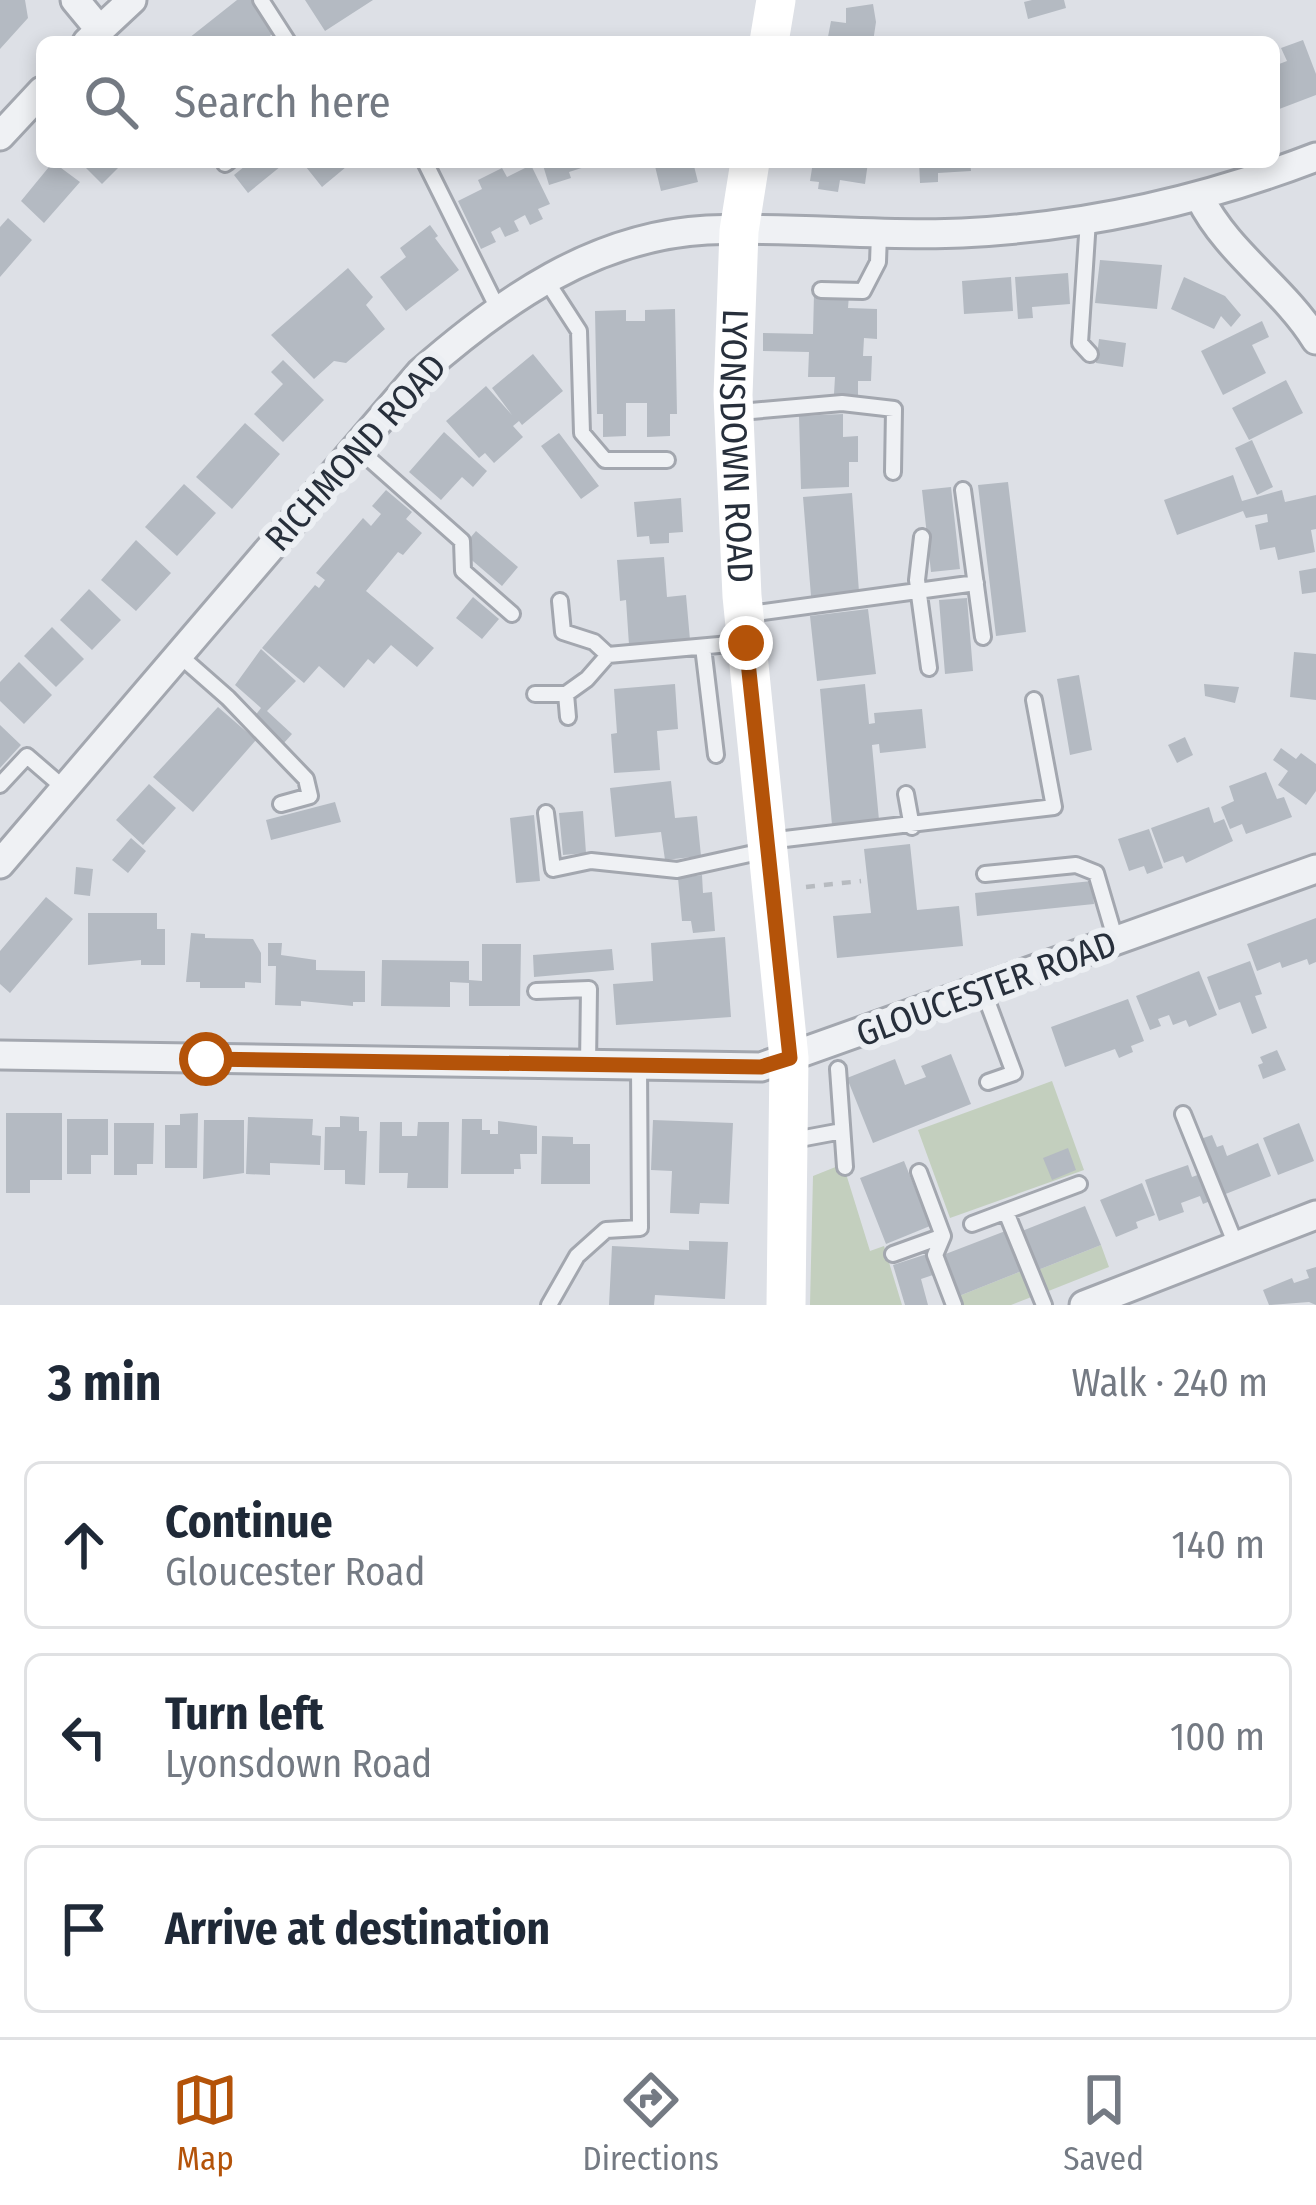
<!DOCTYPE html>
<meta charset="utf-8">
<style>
:root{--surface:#fff;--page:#f2f2f3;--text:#1f2937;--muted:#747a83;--line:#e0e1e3;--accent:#b45309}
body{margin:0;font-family:"Fira Sans Condensed",sans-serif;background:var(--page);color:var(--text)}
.stop{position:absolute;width:36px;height:36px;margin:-27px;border:9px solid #b45309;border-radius:50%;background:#fff}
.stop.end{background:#b45309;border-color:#fff;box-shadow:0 3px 12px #0008}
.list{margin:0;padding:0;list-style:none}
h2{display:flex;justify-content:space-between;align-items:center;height:156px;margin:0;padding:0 48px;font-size:51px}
h2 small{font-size:39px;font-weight:400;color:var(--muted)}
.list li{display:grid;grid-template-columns:78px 1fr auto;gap:36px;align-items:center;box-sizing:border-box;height:168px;margin:0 24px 24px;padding:0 24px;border:3px solid var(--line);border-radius:18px}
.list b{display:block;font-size:45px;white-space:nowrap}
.list p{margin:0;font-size:39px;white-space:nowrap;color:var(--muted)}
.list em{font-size:39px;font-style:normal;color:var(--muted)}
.icon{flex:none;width:66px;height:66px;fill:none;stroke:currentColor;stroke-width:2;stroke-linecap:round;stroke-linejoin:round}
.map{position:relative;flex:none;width:1316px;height:1305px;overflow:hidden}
.search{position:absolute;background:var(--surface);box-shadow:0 6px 18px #0003;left:36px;right:36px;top:36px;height:132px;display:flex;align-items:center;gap:30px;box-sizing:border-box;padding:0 42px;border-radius:18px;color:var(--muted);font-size:45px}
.sheet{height:732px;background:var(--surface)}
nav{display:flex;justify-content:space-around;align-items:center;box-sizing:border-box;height:168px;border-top:3px solid var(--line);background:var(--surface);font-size:33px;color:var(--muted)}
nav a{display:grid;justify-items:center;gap:6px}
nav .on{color:var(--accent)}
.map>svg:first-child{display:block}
.green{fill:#c3cfbe}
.building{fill:#b4bac2}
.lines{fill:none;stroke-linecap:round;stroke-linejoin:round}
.lane-casing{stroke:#a3a7af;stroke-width:20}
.street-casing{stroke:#a3a7af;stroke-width:33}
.path{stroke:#b7bbc0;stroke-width:4.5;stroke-dasharray:9 9;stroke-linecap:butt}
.lane{stroke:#eff1f4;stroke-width:14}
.street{stroke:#eff1f4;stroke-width:27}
.secondary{stroke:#fff;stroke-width:39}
.route{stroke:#b45309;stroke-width:15}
.labels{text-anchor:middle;stroke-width:12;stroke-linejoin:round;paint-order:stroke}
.street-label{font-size:36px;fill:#272f3b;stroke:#eceff3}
</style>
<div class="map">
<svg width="1316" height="1305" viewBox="0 0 1316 1305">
<rect width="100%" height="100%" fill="#dde0e6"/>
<path class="green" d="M1052,1081L1084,1170L950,1218L918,1130Z
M843,1164L870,1251L884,1246L902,1305H810L813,1176Z
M1101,1245L1109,1267L1046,1292L1038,1270Z
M1024,1270L1034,1296L1011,1305H963L959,1296Z"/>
<path class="building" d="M0,0H25L28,18L0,49Z
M237,0H253L264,11L260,15L275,31L264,42H184Z
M305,0H373L325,31Z
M1032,0H1064L1066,8L1028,19L1024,2Z
M873,4L876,22L873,42H827L831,21L846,23V8Z
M1303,40L1316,74V95L1274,111V66L1287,61L1281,48Z
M53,162L80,182L44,223L21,201Z
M80,162H124L102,184Z
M250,162H286L248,193L234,175Z
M302,162H352L322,187Z
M542,162H597V163L569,172L571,178L549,185Z
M654,162H693L698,182L661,191Z
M813,162H868L865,184L840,180L838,192L818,189L819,182L810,181Z
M919,162H970L971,171L938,173V182L920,183Z
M531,165L550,204L538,209L543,219L530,225L525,215L514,221L519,231L505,237L500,227L491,232L496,242L481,249L458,201L482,189L478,180L502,168L507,177Z
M8,218L32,240L0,277V227Z
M430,225L438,236L435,238L459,270L406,311L380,277L406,257L400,248Z
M1100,260L1162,265L1157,309L1095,303Z
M348,268L373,297L366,305L385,329L346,363L334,361L314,379L271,335Z
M1068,273L1070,304L1032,307L1033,318L1018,319L1015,277Z
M1011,277L1013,311L964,314L962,281Z
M1184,277L1225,296L1241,315L1231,327L1221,316L1214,329L1171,309Z
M814,294L849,295L848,308L877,309V339L864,338L863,356H872L871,381H858V395L834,394L835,377H808L809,352L763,351V333L813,334Z
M675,309L677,414H670V436L647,437V403H626V436L603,437V414H597L595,311L626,310V321H645V310Z
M1262,321L1269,337L1252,345L1266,373L1223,395L1201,351Z
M1099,339L1126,343L1123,367L1096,363Z
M533,354L563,391L522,425L519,421L513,426L523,437L494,463L485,453L479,458L446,421L486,386L512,415L492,388Z
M283,360L324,400L283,442L254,414L283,384L271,372Z
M1286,380L1303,413L1249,440L1232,408Z
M843,414V437L858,436V462H849V487L801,489L799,416Z
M245,423L280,454L232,509L196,477Z
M444,432L487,471L473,487L462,477L441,500L409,472Z
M559,433L599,486L581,499L541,446Z
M1252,440L1273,487L1257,495L1235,448Z
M1233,475L1242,501L1282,490L1285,502L1316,495V529L1311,530L1315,552L1278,560L1275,547L1260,550L1255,525L1268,522L1267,514L1246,518L1243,511L1177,535L1164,500Z
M1008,482L1026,632L996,636L978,485Z
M184,484L216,513L177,556L145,527Z
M951,487L960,569L931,572L922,490Z
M386,490L412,512L406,519L422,533L403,555L398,552L366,591L434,648L417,667L391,645L374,664L368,659L344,688L319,666L304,683L262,648L315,585L319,588L325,580L316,573L363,518L371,526L381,514L372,506Z
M852,493L859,592L811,596L803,497Z
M681,498L683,532L669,533V543L650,544L649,536L637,537L634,502Z
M476,531L518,567L502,586L467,556L472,550L465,544Z
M136,540L171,573L136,611L101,580Z
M664,557L667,597L686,595L690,640L629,645L626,600L620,601L617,560Z
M1316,568V592L1302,594L1299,571Z
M89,589L121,620L92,650L60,620Z
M473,597L499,619L482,639L456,618Z
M967,598L973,671L945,674L939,600Z
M868,609L876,674L817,681L810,616Z
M52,627L84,659L56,687L24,656Z
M261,649L296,681L267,711L292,734L283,744L254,717L261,708L235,685Z
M1294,652L1316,654V700L1290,697Z
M19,662L52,695L24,724L0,701V682Z
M1079,675L1092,750L1070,755L1057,679Z
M675,684L678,729L657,731L660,770L614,773L611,734L617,733L614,689Z
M865,684L869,724L875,723L874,713L922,709L926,748L880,753L879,744L872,745L879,820L832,825L820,689Z
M1204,684L1239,687L1235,703L1205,696Z
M218,707L256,740L193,812L153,777Z
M0,725L21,745L0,768Z
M1185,737L1193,755L1177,763L1168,745Z
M1281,748L1296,759L1301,753L1316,764V791L1306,805L1278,785L1288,771L1273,760Z
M1266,772L1277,799L1284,797L1292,817L1246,834L1242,824L1230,829L1221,807L1234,801L1229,786Z
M671,781L675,818L697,816L701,856L665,860L661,832L615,837L610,788Z
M149,784L176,808L143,845L116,820Z
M335,802L341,822L271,840L266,820Z
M1209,807L1214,823L1224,819L1233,841L1186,863L1183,856L1164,863L1151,828Z
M583,811L586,853L563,855L559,813Z
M534,815L540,881L516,883L510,818Z
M1149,829L1163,868L1147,874L1144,866L1129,871L1118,839Z
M131,838L146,851L128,873L112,860Z
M910,844L917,910L959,906L963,946L837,958L833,916L871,913L864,849Z
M76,867L93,869L90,896L74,894Z
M702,875L703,893L712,892L715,931L693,933L691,921H682L678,878Z
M1092,881L1094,904L977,916L975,893Z
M46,897L73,919L10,993L0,984V951Z
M88,913H157V929H165V965H141V960L88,965Z
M1316,918V962L1309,965L1307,959L1282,968L1280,962L1257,971L1247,944Z
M191,933L205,934V938L253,939L261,953V983L245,982V988H200V982H186Z
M725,937L731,1017L616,1025L613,984L653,981L651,943Z
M268,943H282L281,955L316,960V970L365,971V1002H353V1006L301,1001V1006L275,1005L276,966H268Z
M482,944H521L520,1006H469V980L482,981Z
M612,949L614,970L534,977L533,955Z
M382,960L469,961V983L450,982V1007L381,1006Z
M1250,961L1262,994L1255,996L1267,1028L1252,1034L1240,1002L1219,1010L1207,977Z
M1199,971L1217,1015L1189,1027L1186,1020L1173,1025L1169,1015L1158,1019L1161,1026L1150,1030L1136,996Z
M1128,999L1144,1041L1131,1046L1133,1052L1119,1058L1115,1049L1065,1067L1051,1027Z
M1277,1050L1286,1070L1263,1079L1258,1065L1263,1063L1260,1057Z
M951,1054L971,1104L873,1143L847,1078L895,1059L905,1085L926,1077L921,1066Z
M6,1113H62V1180H30V1193H6Z
M198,1113L197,1168H165V1125H180V1114Z
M340,1116L359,1117V1131H367L365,1185L345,1184V1170H324L325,1127H340Z
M248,1117L313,1119L312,1135L321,1136L320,1165L270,1163V1175L246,1174Z
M67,1119H108V1155H91V1174H67Z
M462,1119H482V1130H490V1134H498V1121L537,1126V1154H520L521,1169H514V1174H461Z
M204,1120H244V1173L203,1179Z
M653,1120L733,1123L729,1204L700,1203L699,1214L670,1213L672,1171L651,1170Z
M380,1122H402V1136H417L418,1122H449L448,1188H407L408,1173H379Z
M114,1123H154L153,1164H137V1175H114Z
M1299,1123L1314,1161L1278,1175L1263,1138Z
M1212,1135L1217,1147L1223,1145L1227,1156L1258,1143L1271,1176L1218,1197L1195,1141Z
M542,1136L573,1137V1144H590V1184H541Z
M1068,1148L1076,1170L1052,1180L1043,1158Z
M904,1161L930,1226L886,1244L860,1178Z
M1188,1165L1192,1177L1206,1172L1215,1199L1203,1204L1200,1196L1181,1203L1184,1212L1159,1221L1145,1180Z
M1142,1183L1155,1215L1136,1222L1138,1228L1116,1237L1100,1200Z
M1085,1206L1101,1245L1038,1270L1022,1231Z
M1008,1230L1024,1270L959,1296L943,1255Z
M689,1241L728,1242L725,1299L655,1295L654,1305H609L612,1246L689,1250Z
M927,1254L933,1275L921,1279L928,1305H905L893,1265Z
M1316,1267V1305L1309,1302L1269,1305L1263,1290L1292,1278L1294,1283L1309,1278L1306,1270Z"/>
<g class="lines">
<defs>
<path id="lane" d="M261,0L288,42
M425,162L498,309
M225,164L228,162
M1088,220L1080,343L1090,354
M546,280L579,331L582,433L605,460H667
M821,290L863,291L878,262L879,234
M740,412L842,403L894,409L893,472
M356,447L462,541L463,571L512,614
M963,490L983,637
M922,537L917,580L929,668
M560,601L563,632L594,642L608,655L741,643
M749,614L976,583
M703,647L716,755
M178,654L228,698L306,779L310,796L281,804
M535,694H566
M568,717L566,694L587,679L608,655
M0,785L27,756L64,788
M906,794L912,827
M546,813L553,869L591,861L677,870L763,851
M768,841L1054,807L1034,700
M985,874L1076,865L1096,873L1116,941
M983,990L1014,1073L988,1082
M536,991L589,989L588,1065
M838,1069L845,1167
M1183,1114L1236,1245
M794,1140L842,1131
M919,1172L943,1236L935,1255L954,1305
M1006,1212L1044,1305
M972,1224L1079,1184
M893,1254L943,1236
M549,1305L577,1256L606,1230L640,1228L639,1066"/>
<path id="street" d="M75,0L99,29
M87,42L132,0
M0,136L42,91
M1200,198C1228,254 1283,287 1316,340
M0,864L420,373C502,301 594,236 707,230C792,226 877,237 962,233C1084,227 1202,201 1316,157
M0,1055L761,1067L1316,869
M1084,1305L1316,1215"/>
</defs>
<use href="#lane" class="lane-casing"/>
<use href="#street" class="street-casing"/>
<path class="path" d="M806,887L861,881"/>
<use href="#lane" class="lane"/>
<use href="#street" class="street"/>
<g class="secondary">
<path d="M769,42L776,0"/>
<path id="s1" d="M750,162L739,231L733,395L742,596L789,1058L786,1305"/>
</g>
</g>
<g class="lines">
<path class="route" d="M206,1059L761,1067L790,1058L746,643"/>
</g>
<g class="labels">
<g class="street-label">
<text dy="13" stroke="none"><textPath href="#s1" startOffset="285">LYONSDOWN ROAD</textPath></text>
<text transform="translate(355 452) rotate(-48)" y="13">RICHMOND ROAD</text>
<text transform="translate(986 988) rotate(-20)" y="13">GLOUCESTER ROAD</text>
</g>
</g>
</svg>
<div class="stop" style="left:206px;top:1059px"></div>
<div class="stop end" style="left:746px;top:643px"></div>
<div class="search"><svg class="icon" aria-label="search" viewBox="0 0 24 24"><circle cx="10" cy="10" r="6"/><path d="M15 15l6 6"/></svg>Search here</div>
</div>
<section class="sheet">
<h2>3 min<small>Walk · 240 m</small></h2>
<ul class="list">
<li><svg class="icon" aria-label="ahead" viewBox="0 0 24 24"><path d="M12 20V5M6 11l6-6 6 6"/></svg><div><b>Continue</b><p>Gloucester Road</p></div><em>140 m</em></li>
<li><svg class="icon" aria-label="left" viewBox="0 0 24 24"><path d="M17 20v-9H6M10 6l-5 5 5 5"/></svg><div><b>Turn left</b><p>Lyonsdown Road</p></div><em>100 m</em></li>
<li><svg class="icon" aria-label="arrive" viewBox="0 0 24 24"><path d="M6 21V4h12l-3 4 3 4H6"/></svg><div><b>Arrive at destination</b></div></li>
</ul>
</section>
<nav>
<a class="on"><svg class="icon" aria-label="map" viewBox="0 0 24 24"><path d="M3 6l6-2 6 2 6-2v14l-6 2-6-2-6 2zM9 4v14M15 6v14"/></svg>Map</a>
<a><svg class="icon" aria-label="directions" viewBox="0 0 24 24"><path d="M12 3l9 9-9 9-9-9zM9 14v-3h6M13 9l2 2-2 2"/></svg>Directions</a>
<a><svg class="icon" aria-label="saved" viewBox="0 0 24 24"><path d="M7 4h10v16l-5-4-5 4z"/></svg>Saved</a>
</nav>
